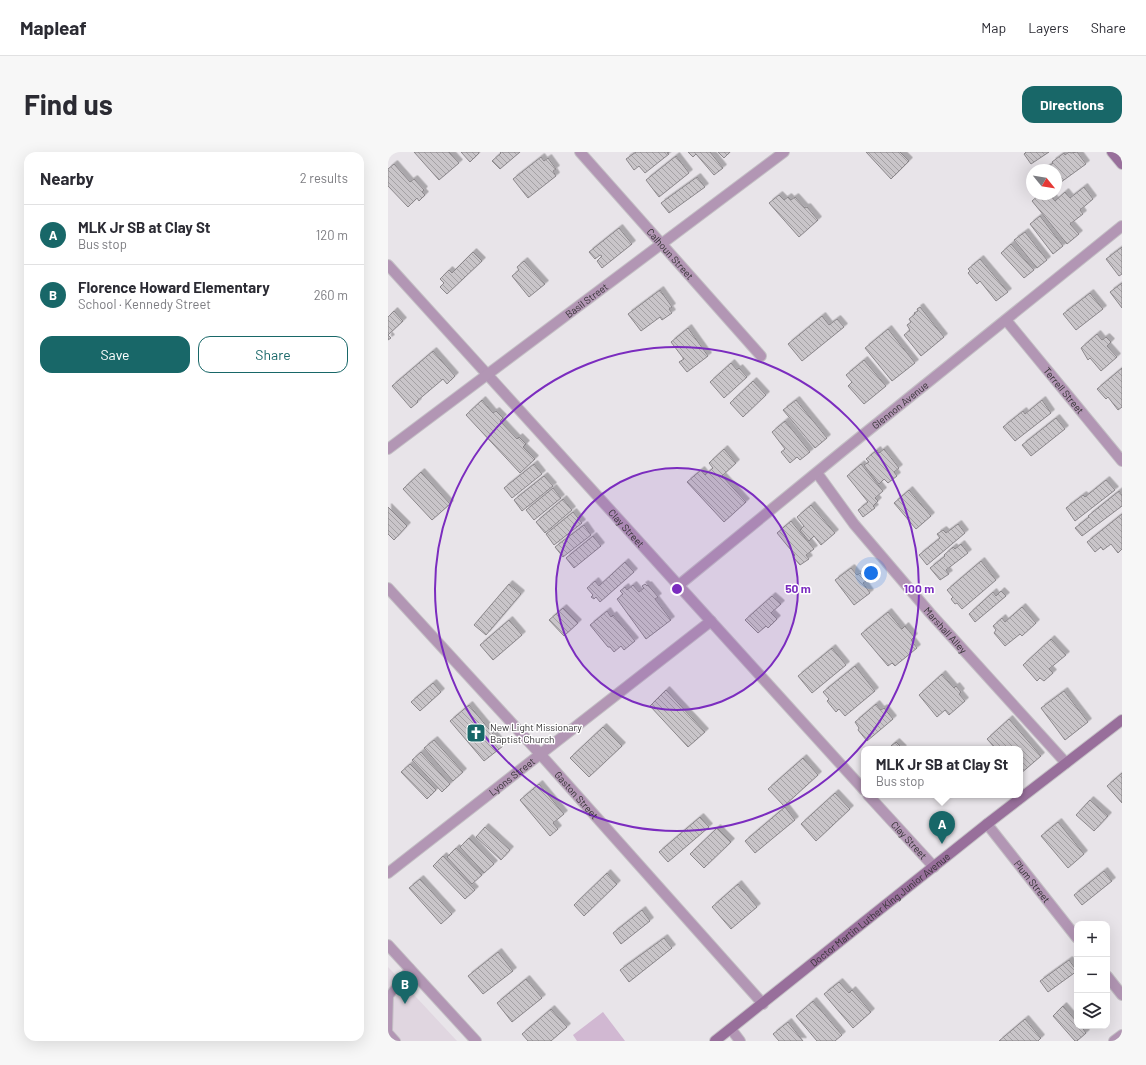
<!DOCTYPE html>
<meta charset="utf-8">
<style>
:root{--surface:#fff;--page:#f7f7f7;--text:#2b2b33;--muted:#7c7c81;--line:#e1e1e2;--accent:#186768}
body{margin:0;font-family:Barlow,sans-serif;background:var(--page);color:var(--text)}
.controls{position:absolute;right:12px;bottom:12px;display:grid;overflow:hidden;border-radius:8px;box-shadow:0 4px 16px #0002}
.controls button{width:36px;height:36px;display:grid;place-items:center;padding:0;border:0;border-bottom:1px solid var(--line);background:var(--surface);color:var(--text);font:20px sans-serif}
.compass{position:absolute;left:638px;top:12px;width:36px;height:36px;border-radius:50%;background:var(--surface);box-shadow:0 4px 16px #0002;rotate:120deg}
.you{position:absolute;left:483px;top:421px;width:14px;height:14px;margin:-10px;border:3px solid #fff;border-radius:50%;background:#1a73e8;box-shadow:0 0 0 6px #1a73e833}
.badge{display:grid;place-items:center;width:26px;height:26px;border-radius:50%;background:var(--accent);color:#fff;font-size:13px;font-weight:700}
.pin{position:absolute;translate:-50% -33px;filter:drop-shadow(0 1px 2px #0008)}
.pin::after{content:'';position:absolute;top:21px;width:14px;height:12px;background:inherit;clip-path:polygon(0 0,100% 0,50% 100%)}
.popup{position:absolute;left:473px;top:594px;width:162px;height:52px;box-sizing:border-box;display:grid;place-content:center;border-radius:8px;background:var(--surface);filter:drop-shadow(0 1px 3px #0005);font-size:13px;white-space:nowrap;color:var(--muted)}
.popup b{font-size:15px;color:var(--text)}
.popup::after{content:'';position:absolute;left:50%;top:100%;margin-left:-8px;border:8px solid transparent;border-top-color:var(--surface)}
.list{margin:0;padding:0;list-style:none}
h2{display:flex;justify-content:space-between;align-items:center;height:52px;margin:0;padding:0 16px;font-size:17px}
h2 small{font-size:13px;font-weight:400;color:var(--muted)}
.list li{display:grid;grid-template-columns:26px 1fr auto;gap:12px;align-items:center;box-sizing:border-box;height:60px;padding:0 16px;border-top:1px solid var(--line)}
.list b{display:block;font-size:15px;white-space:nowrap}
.list p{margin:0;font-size:13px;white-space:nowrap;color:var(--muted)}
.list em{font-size:13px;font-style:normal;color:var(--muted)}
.actions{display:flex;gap:8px;padding:12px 16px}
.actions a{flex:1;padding:9px 0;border:1px solid var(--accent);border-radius:12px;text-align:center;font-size:14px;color:var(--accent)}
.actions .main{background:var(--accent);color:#fff}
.icon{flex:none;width:22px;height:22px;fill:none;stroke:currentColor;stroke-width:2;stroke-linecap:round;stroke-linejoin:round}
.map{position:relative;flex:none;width:734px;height:889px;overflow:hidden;border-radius:12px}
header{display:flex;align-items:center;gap:24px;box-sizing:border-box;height:56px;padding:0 20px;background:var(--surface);border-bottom:1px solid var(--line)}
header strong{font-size:19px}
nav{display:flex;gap:22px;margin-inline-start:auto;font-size:14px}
.intro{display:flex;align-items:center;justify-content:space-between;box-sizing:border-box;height:96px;padding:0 24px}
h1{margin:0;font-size:28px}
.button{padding:10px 18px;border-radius:12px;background:var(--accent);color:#fff;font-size:14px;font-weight:700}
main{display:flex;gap:24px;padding:0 24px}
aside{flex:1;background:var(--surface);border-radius:12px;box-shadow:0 4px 16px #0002}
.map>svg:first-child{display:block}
.built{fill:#e0d6e0}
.grass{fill:#d1b8d2}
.building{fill:url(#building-back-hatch);stroke:#8b878b;filter:url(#shadow)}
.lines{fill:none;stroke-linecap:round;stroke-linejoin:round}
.lane-casing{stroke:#c4c0c5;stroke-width:10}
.street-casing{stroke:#c4c0c5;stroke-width:12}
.secondary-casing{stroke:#c4c0c5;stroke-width:12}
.lane{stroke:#b296b4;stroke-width:8}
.street{stroke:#b296b4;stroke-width:10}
.secondary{stroke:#986f9b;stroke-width:10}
.ring{fill:none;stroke:#7b2cbf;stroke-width:2}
.labels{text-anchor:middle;stroke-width:3;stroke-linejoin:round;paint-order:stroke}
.street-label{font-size:10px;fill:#343234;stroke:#fff}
.poi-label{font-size:10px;fill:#343234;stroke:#fff;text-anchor:start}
.centre{fill:#7b2cbf;stroke:#fff;stroke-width:2}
.ring-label{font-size:12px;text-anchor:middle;font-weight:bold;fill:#7b2cbf;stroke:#fff;stroke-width:3;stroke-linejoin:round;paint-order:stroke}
</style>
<header>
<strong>Mapleaf</strong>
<nav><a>Map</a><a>Layers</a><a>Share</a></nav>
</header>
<div class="intro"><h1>Find us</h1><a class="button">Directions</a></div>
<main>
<aside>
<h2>Nearby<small>2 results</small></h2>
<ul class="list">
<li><span class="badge">A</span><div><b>MLK Jr SB at Clay St</b><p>Bus stop</p></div><em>120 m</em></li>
<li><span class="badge">B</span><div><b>Florence Howard Elementary</b><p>School · Kennedy Street</p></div><em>260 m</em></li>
</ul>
<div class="actions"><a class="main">Save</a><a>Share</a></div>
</aside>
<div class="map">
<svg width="734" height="889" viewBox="0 0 734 889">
<defs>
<pattern id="building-back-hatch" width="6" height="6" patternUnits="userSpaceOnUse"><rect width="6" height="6" fill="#c9c5c9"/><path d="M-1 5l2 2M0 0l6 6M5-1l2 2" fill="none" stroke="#a4a1a4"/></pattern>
<filter id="shadow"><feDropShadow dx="3.5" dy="-3.5" stdDeviation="0" flood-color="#0004"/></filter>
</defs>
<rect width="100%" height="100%" fill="#e8e4e9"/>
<path class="built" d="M0,815L69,889H0Z"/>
<path class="grass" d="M215,860L237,889H189L185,883Z"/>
<path class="building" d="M26,0H61L71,11L51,28Z
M73,0H91V1L82,10Z
M112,0H132L112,17L104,9L113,1Z
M248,0H281L279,1L281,2L257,21L251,14L246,18L238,7Z
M300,0H322L335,16L326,23L308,2L305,5Z
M330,0H342L336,6Z
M478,0H512L521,9L503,27Z
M638,0H661L643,12L636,2Z
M681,0L683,1L689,0L698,12L669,33L668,18H658L657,17L665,11L664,10L676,1L677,3Z
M288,4L301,21L271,45L258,28Z
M153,5L156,9L160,6L168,17L165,19L168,24L140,46L125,27Z
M6,12L22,30L26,27L36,38L34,40L37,43L31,49L29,46L20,55L0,34V17Z
M309,25L317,35L281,61L273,51Z
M696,35L705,47L692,58L695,62L682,72L691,82L679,92L644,49L652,42H662L667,49L677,40L682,46Z
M391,43L396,48L400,45L403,48L407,45L417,56L419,55L430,68L411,85L381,51Z
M652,64L675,94L665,102L642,72Z
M231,76L244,92L214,116L209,109L214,104L212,103L207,107L201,100Z
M637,80L659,108L649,116L626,88Z
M623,92L646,118L636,126L613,101Z
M734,95V122L731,124L718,107Z
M85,100L94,109L59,142L52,135L56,131L52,127L61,118L64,121Z
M592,107L620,140L608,149L592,129L589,132L580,121L582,119L580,117Z
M136,109L157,132L141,145L124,124L131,118L129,115Z
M734,131V156L722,140Z
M272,138L284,155L281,157L284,161L274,168L272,165L253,179L240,162Z
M702,141L715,157L688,178L675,162Z
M532,155L556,185L533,204L516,183L522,178L519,173L523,170L521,167L527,162L526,161L530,159L529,157Z
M6,159L15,169L0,183L3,186L0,188V165Z
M434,164L441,173L449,167L456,175L414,209L400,192Z
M300,176L320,204L299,220L291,210L296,207L283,190Z
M500,177L527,211L504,229L477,196Z
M709,182L714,188L718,185L723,190L719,194L729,205L713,219L702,206L700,208L693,196Z
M45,199L67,224L59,232L55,227L29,249L30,250L23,256L4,234Z
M476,208L498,234L476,252L460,234L464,230L458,223Z
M343,211L349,218L351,216L359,225L336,246L322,230Z
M734,216V255L730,258L720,245L718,247L709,237Z
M365,229L378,243L355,265L342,251Z
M94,248L105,261L108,259L115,266L112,269L129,287L131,285L138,292L135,295L147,307L132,321L78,263Z
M408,248L439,286L427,296L395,258Z
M654,248L663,261L627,289L615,275L635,259L637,262Z
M668,266L677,277L643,304L634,293Z
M397,269L422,300L412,308L409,305L402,311L393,300L397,297L384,280Z
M336,297L348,311L334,324L358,350L336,370L299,330L313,318L317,323L325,316L321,311Z
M496,297L511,316L506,320L509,324L500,331L496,327L491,332L476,313L481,310L478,307L489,298L491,301Z
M146,312L154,322L124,346L116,336Z
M473,312L495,339L487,346L490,349L485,354L487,356L475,365L470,358L480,350L459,324Z
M33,320L62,352L44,368L15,337Z
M156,324L165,334L134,359L126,348Z
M718,328L727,338L687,369L678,356L695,343L697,345Z
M165,336L173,346L146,368L138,358Z
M521,338L543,364L528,377L506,351Z
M731,339L734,343V354L694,384L687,376L701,365L700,364Z
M175,347L184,358L157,381L148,370Z
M423,353L447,381L433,393L426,384L421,389L412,378L416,374L409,365Z
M0,355L19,374L6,388L0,382Z
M185,360L194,371L166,393L158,382Z
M734,362V397L730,401L723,392L715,398L713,395L707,400L699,390Z
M403,369L426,397L418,403L421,407L412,413L405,405L407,403L389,381Z
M570,372L577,381L539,413L531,403L552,386L549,382L555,378L558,381Z
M196,373L203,383L175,405L167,395Z
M205,384L213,394L186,416L178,406Z
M573,392L580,401L558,418L561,422L552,428L542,416L557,404L556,403L565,395L567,397Z
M593,409L608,428L574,457L569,451L567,452L563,447L565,445L559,438Z
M237,410L246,420L212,450L208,445L206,447L203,445L205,443L199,436L207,429L211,434Z
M463,416L469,423L472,421L478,429L475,431L482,441L466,453L447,428Z
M121,432L133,442L98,483L86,473Z
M257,432L259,434L260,433L270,445L267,447L283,468L258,487L229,447L235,442L232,439L237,435L239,438L245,433L251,440L256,436L254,434Z
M613,439L618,444L587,470L581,462L605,440L608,444Z
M384,444L393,452L383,461L389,467L380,476L378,474L370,481L357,468Z
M634,455L648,471L634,484L632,482L617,494L606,481L608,478L605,474L614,466L617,470Z
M175,456L190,471L176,484L161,468Z
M219,459L223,465L225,463L247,489L236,498L233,494L226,500L222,495H220L202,473Z
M500,460L514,477L517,474L526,485L523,488L529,496L507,514L504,511L500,514L473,482Z
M121,468L134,483L105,508L92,493Z
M663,487L678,503L661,517L665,521L656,529L652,526L649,529L635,513Z
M444,496L458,513L424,541L410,524Z
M467,514L487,539L457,564L451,557L448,560L439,549L441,547L435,540Z
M554,522L566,536L568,534L573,540L571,542L577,549L561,563L557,558L549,565L531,543Z
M45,531L53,540L32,559L23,550Z
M278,538L317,580L300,595L262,554Z
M676,539L700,570L677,588L653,556Z
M488,552L493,558L496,556L505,567L479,589L470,578L471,576L467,570Z
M81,553L115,594L96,609L62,569Z
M621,567L653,604L632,622V597H608L599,587Z
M215,575L234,594L201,625L182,606Z
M46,588L75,620L65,629L36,596Z
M508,590L515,597H500L503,594Z
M33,600L62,632L54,640L24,608Z
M415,606L430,623L396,654L380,637Z
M22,612L48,638L39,647L13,620Z
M734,621V651L719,634Z
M151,632L176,662L165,671L170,677L162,684L132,648Z
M447,641L462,657L428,689L413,672Z
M702,648L720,664L706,679L688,663Z
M397,655L407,668L367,701L357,689Z
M312,665L321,675L280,710L271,700Z
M670,670L696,702L680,716L653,684Z
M97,675L122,698L113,708L88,685Z
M329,676L343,690L316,716L302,702Z
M81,686L106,712L96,721L72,695Z
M68,696L94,723L84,732L59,705Z
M55,704L87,738L77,747L45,714Z
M716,719L724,729L694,753L686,743Z
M219,721L229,732L196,764L186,753Z
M32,727L64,762L53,772L21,736Z
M350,732L369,755L343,777L324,755Z
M254,758L262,769L233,792L225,781Z
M276,786L284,796L241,830L232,818Z
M110,800L125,819L95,842L80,824Z
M681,808L689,819L660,840L652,829Z
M138,827L154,846L124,870L109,851Z
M451,830L461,841L464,838L483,860L465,876L436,842Z
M425,849L454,883L447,889H429L408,864Z
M675,854L689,870V874H693L698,881L689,889H687L665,864Z
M163,857L179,875L163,889H140L134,882Z
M637,867L653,886L650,889H611Z
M400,870L415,889H391L385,882Z"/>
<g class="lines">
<defs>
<path id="lane" d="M8,889L0,880L1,844L22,816"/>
<g id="street">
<path id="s1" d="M192,0L373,204"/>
<path id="s2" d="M0,113L476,638"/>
<path id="s3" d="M618,168L734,309"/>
<path id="s4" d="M0,297L396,0"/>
<path id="s5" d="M429,321L466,372L542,461L678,611"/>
<path id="s6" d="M291,433L456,298L734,74"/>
<path id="s7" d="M0,436L153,603L375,852"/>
<path id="s8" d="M480,643L546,715"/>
<path id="s9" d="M599,672L689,786"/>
<path id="s10" d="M0,721L323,469"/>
<path d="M0,793L88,889"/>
<path d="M719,824L734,843"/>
<path d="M343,877L352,889"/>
<path d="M726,889L734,883"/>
</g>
<g id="secondary">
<path d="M724,0L734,12"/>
<path id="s11" d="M327,889L599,672L734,568"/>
</g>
</defs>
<use href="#lane" class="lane-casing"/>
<use href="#street" class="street-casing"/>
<use href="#secondary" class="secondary-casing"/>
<use href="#lane" class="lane"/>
<use href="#street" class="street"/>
<use href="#secondary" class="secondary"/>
</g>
<circle cx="289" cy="437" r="121" fill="#7b2cbf" fill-opacity=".12"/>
<g class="ring">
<circle cx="289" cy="437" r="121"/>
<circle cx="289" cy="437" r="242"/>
</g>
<defs>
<symbol id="church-square" viewBox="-11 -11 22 22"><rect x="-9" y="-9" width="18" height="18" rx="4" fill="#186768" stroke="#fff"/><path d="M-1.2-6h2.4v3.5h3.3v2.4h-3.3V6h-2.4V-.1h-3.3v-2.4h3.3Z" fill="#fff"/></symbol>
</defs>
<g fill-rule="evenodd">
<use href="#church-square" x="77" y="570" width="22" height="22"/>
</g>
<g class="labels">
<g class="street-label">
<text dy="4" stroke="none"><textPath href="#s1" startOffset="136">Calhoun Street</textPath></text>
<text dy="4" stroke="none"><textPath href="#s4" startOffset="248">Basil Street</textPath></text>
<text dy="4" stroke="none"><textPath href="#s3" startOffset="91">Terrell Street</textPath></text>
<text dy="4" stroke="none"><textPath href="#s6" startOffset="285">Glennon Avenue</textPath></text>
<text dy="4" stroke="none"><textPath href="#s2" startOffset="355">Clay Street</textPath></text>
<text dy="4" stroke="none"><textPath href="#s5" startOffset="203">Marshall Alley</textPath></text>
<text dy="4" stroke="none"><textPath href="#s10" startOffset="157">Lyons Street</textPath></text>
<text dy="4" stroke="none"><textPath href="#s7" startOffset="280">Gaston Street</textPath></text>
<text dy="4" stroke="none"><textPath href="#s8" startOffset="61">Clay Street</textPath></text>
<text dy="4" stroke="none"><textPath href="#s9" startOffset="73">Plum Street</textPath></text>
<text dy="4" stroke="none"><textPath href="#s11" startOffset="211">Doctor Martin Luther King Junior Avenue</textPath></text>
</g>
<g class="poi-label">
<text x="102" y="579">New Light Missionary<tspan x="102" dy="12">Baptist Church</tspan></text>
</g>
</g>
<circle cx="289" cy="437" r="6" class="centre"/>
<g class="ring-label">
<text x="410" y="441">50 m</text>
<text x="531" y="441">100 m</text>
</g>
</svg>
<div class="controls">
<button>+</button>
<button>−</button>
<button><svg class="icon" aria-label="layers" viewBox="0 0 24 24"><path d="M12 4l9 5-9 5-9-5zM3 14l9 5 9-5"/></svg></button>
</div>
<svg class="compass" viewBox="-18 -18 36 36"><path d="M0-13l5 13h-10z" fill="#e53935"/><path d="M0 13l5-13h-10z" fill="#7c7c81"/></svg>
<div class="you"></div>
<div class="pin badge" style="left:554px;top:692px">A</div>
<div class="popup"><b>MLK Jr SB at Clay St</b>Bus stop</div>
<div class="pin badge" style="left:17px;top:852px">B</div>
</div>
</main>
